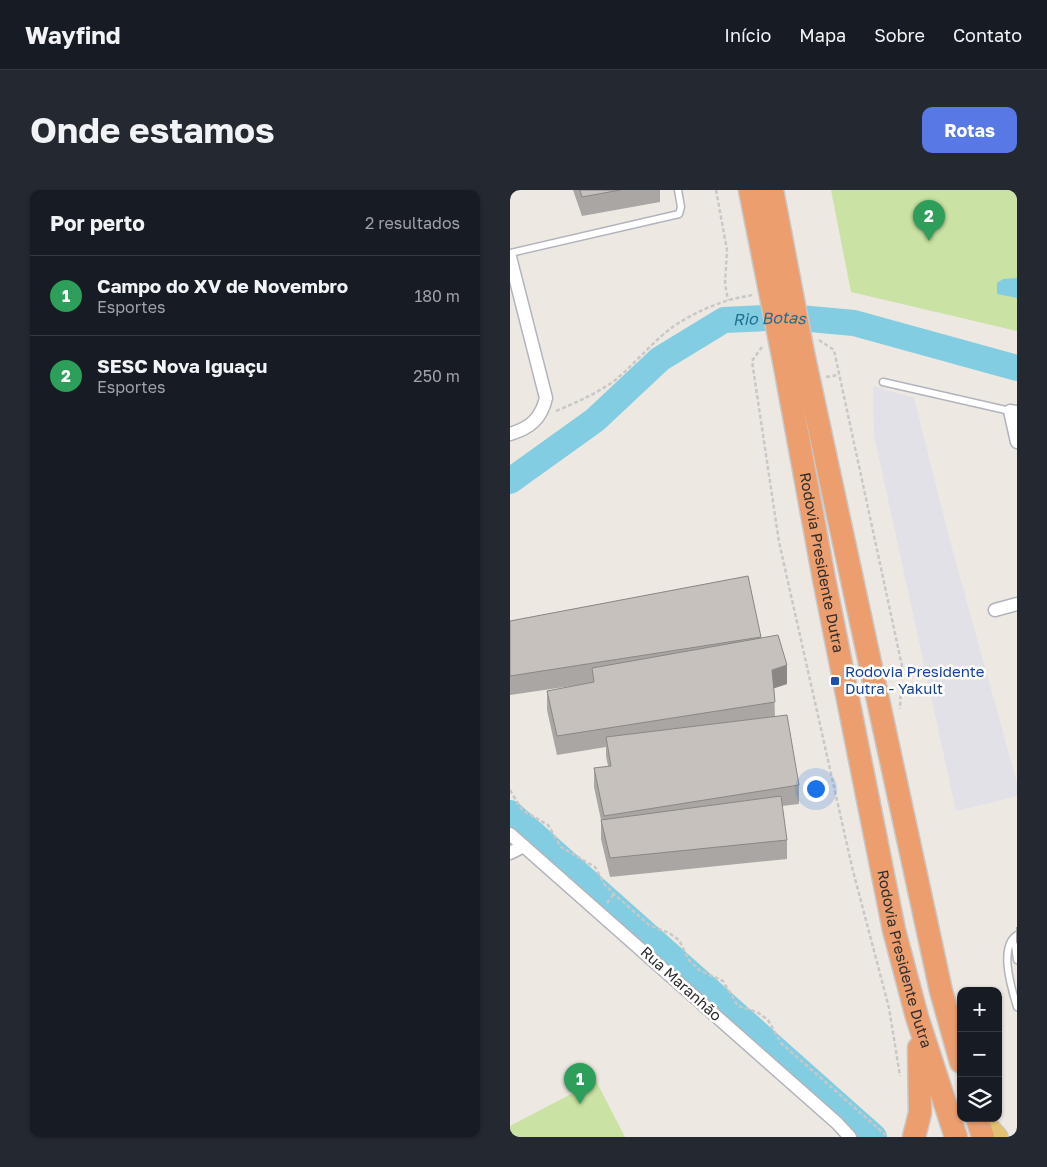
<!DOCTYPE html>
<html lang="pt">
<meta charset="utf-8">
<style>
:root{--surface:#171b24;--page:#242831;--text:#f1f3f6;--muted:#9ea1a6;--line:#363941;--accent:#5778e5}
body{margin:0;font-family:"Golos Text",sans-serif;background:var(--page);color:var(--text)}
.controls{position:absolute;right:15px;bottom:15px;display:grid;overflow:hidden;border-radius:10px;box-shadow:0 1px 4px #0004}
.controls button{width:45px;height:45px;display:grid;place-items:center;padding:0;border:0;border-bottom:1px solid var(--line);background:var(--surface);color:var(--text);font:25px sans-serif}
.you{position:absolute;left:305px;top:598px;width:18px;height:18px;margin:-12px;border:4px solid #fff;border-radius:50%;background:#1a73e8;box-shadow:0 0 0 8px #1a73e833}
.badge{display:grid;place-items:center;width:32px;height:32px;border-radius:50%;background:var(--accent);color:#fff;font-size:16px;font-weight:700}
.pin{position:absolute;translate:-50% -41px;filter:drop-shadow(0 1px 2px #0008)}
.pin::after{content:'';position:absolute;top:26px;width:18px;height:15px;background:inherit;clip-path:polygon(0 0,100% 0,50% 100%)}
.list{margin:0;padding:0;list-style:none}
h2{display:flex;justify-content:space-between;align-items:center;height:65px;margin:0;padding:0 20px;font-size:21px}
h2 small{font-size:16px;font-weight:400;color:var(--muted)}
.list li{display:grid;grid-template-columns:32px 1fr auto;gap:15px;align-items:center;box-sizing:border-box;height:80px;padding:0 20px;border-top:1px solid var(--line)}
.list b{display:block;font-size:19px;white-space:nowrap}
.list p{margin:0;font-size:16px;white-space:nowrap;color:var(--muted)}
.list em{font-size:16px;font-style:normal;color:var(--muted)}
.icon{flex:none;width:28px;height:28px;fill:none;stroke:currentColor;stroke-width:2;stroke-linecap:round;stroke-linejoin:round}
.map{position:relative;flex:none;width:507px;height:947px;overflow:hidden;border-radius:10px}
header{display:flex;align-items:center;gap:30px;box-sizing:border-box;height:70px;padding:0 25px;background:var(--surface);border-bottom:1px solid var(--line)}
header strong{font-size:24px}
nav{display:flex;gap:28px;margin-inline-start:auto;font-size:18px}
.intro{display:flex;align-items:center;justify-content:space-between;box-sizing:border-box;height:120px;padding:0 30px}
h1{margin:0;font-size:35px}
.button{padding:12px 22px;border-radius:10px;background:var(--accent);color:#fff;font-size:18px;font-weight:700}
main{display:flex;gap:30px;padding:0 30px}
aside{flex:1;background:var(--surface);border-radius:10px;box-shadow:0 1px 4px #0004}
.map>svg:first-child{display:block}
.industrial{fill:#e2e1e7}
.pitch{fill:#cae2a3}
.water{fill:#82cde1}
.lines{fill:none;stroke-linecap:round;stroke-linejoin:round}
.river{stroke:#82cde1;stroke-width:26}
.service-casing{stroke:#b2b4bc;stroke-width:9}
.minor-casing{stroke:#b2b4bc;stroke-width:15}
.primary-casing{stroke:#c8c8c8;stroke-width:22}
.motorway-casing{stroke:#c8c8c8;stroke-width:25}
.path{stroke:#c8c8c8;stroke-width:2.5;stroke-dasharray:4 2.5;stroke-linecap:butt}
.service{stroke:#fff;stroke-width:6}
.minor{stroke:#fff;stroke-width:12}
.primary{stroke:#e1c273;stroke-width:20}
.motorway{stroke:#ec9e6e;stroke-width:22}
.motorway-bridge-casing{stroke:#c8c8c8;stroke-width:25;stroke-linecap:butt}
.motorway-bridge{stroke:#ec9e6e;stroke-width:22}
.wall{fill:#aaa6a3}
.shaded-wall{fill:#8b8784}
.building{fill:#c6c1bd;stroke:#8b8784}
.transit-dot{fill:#1a4fb4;stroke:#fff;stroke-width:2}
.labels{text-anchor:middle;stroke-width:5;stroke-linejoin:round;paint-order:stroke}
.street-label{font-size:15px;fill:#2d2d2d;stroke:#fff}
.transit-label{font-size:15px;fill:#164399;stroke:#fff;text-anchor:start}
.water-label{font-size:16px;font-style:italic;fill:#1e6f90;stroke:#fff}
</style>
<header>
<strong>Wayfind</strong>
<nav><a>Início</a><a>Mapa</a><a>Sobre</a><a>Contato</a></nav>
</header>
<div class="intro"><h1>Onde estamos</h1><a class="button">Rotas</a></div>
<main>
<aside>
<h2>Por perto<small>2 resultados</small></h2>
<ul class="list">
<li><span class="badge" style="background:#2e9e5b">1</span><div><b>Campo do XV de Novembro</b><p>Esportes</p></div><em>180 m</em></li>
<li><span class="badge" style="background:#2e9e5b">2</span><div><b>SESC Nova Iguaçu</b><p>Esportes</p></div><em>250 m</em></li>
</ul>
</aside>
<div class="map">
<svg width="507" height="947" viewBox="0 0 507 947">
<rect width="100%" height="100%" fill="#ede8e2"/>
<path class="industrial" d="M363,196L404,208L440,351L507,593V606L446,621L364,245Z"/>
<path class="pitch" d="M321,0H507V141L341,102Z
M86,891L115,947H0V936Z"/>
<path class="water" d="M507,88V108L487,104V93L493,89Z"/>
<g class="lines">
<g class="river">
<path id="s1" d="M0,291L85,230L150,169L214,130L278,127L344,133L507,178"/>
<path d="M0,623L364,947"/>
</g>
<defs>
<path id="service" d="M0,63L169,24L171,17L168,0
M373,192L500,221
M507,745C488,757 502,800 507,817
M504,748L507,770"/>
<path id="minor" d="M0,67L36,208C31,229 20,238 0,244
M507,222L500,221L507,252
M485,420L507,414
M0,644L327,933L340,947
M0,663L14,656"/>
<path id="primary" d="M471,928L488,947"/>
<g id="motorway">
<path d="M240,0L259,96"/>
<path d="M262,0L279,89"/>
<path d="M293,163L431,801L451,872"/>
<path id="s2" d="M274,171L314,389L384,740L407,827L446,947"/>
<path d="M467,928L473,947"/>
<path d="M404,947L410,923L409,858"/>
</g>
</defs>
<use href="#service" class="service-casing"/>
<use href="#minor" class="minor-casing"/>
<use href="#primary" class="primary-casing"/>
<use href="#motorway" class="motorway-casing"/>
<path class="path" d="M206,0L217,60L215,94L218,110
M309,150L324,160L392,476L390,519
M252,157L242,171L269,352L342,677L379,818L390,886
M316,187L328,185
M46,221C67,212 86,204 104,191C125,174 143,151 164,136C188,120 215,109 243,105
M0,600L12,620L38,635L51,657L85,677L95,695L104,704L139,735L159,743L169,750L179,770L189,780L213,791L228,816L247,822L258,830L271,853L378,947
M97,713L104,704"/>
<use href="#service" class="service"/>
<use href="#minor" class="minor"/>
<use href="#primary" class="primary"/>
<use href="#motorway" class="motorway"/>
<defs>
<path id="motorway-bridge" d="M279,89L293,163
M259,96L274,171"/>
</defs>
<use href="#motorway-bridge" class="motorway-bridge-casing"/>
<use href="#motorway-bridge" class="motorway-bridge"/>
</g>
<path class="wall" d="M63,0H150V12L72,26Z
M238,386L251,448L277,494L264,498L265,527L289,595V614L272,616L277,650V669L100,687L91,649V630L84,597V578L98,576L96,566V557L47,565L37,520V501L82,493L0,505V431Z
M506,737H507V754L506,752Z"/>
<path class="shaded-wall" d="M277,475V494L262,499V480Z"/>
<path class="building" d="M70,0H110L72,7Z
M238,386L251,447L0,486V431Z
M268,445L277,475L262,480L265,512L47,546L37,501L84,492L82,478Z
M277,525L289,595L94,626L84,578L101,576L96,547Z
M271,606L277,650L100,668L91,630Z"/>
<rect class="transit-dot" x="320" y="486" width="10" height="10" rx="2.5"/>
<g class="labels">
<g class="street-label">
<text dy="5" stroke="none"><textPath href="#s2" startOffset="205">Rodovia Presidente Dutra</textPath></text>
<text dy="5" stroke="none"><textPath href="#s2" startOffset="610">Rodovia Presidente Dutra</textPath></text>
<text transform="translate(171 794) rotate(42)" y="5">Rua Maranhão</text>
</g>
<g class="transit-label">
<text x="335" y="487">Rodovia Presidente<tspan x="335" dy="17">Dutra - Yakult</tspan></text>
</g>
<g class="water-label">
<text dy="6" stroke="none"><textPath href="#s1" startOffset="314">Rio Botas</textPath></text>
</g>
</g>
</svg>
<div class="controls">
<button>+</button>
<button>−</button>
<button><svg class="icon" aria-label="layers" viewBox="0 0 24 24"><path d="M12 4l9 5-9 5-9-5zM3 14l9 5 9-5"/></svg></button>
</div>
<div class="you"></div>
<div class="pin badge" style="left:70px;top:914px;background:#2e9e5b">1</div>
<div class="pin badge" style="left:419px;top:51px;background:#2e9e5b">2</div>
</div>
</main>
